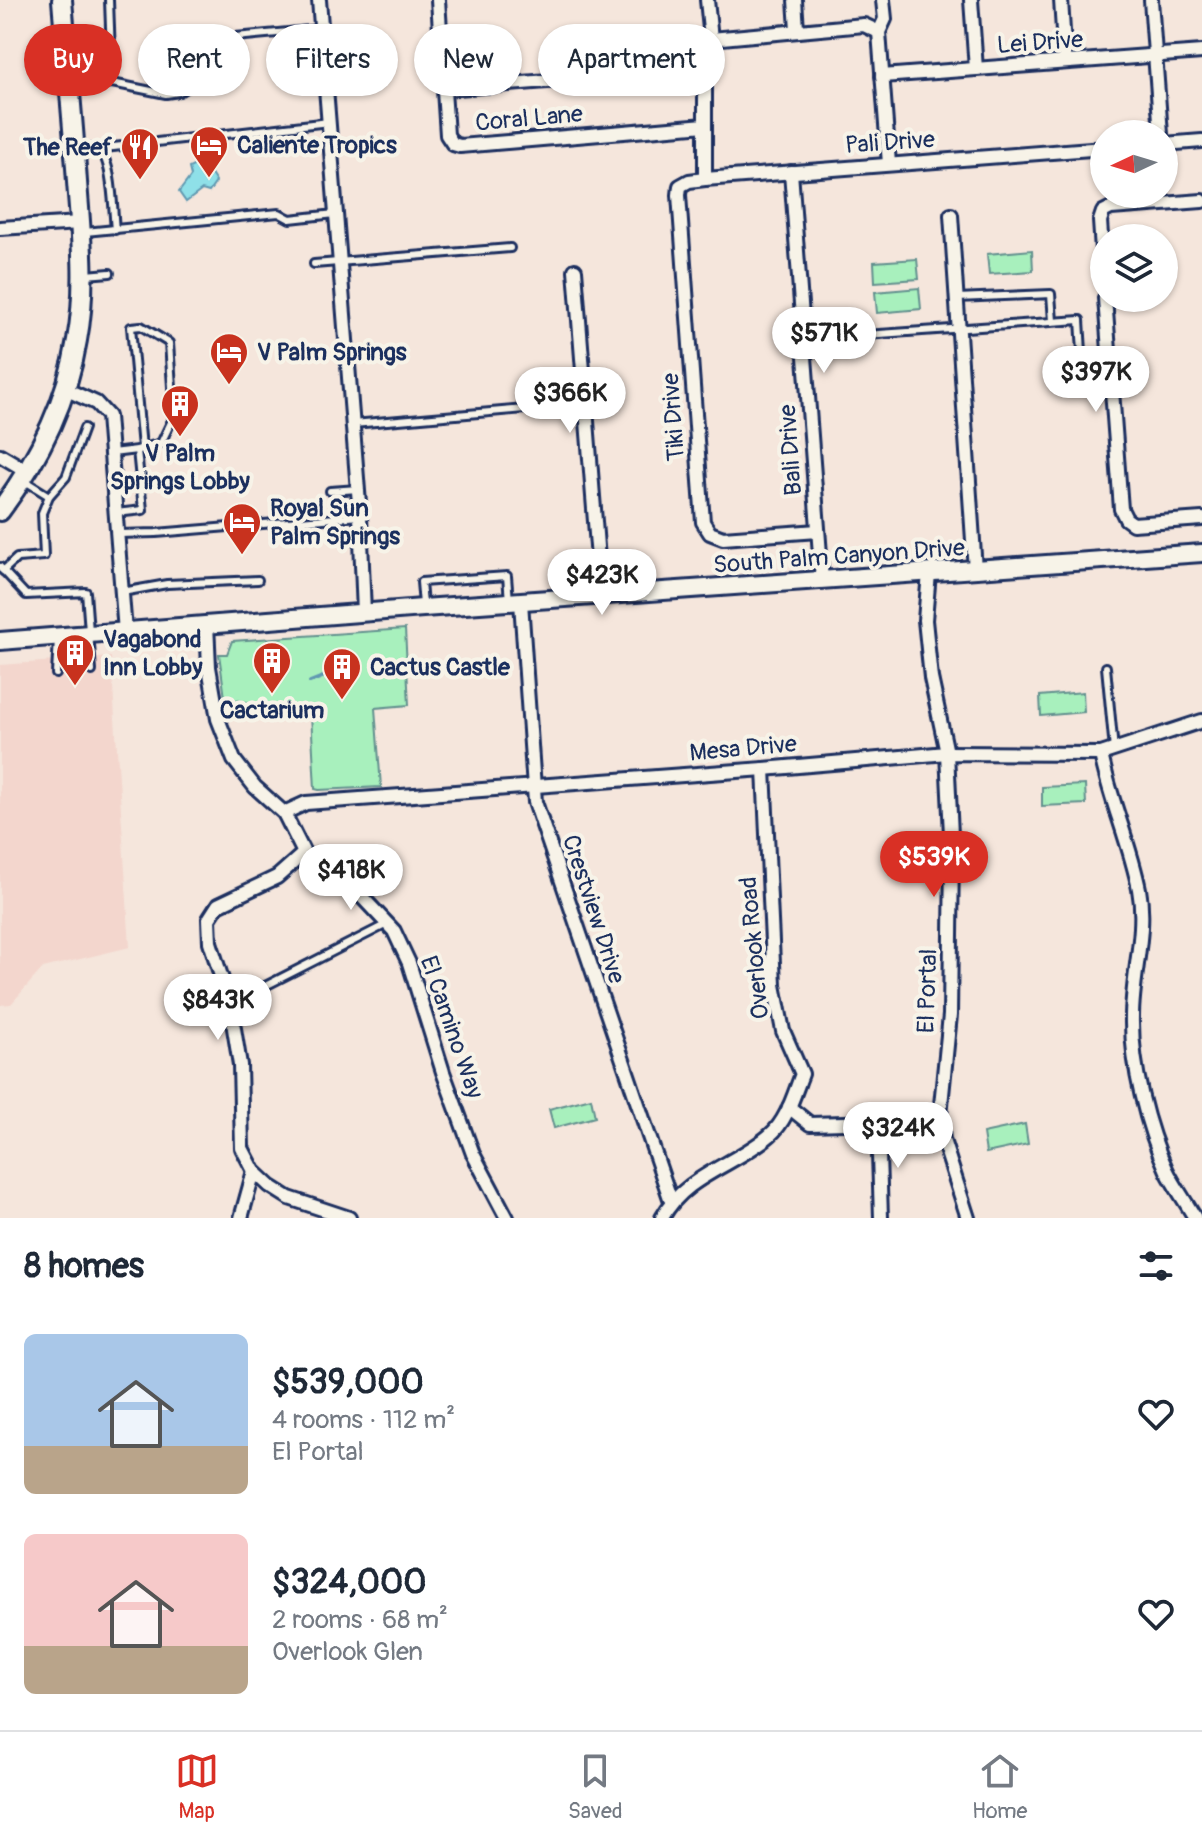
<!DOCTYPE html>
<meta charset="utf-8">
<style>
body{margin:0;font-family:Pangolin,sans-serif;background:#f2f2f3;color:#1f2937;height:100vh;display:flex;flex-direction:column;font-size:30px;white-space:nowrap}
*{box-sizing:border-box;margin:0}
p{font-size:26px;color:#747a83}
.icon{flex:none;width:44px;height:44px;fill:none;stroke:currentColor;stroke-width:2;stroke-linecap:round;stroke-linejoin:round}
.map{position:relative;height:1218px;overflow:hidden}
.side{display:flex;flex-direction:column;background:#fff;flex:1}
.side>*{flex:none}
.top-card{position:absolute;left:24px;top:24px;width:800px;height:72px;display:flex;gap:16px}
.needle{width:52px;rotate:266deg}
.buttons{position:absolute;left:1090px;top:120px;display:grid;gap:16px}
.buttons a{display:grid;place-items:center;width:88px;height:88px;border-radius:50%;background:#fff;box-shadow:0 2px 6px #0004;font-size:40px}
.price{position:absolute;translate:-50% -68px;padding:0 18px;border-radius:28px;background:#fff;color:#222;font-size:26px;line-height:52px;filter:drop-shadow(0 2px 4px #0008)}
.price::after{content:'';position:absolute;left:50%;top:48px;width:24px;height:18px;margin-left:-12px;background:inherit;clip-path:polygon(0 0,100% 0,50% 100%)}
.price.on{background:#d93025;color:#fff}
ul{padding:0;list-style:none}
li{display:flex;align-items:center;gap:24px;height:200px;padding:0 24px}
li span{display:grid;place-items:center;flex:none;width:224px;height:160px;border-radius:12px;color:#555}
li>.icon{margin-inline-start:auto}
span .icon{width:96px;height:96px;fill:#fffc;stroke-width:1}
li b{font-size:34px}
h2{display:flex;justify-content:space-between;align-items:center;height:96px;padding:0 24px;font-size:34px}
.pill{padding:0 28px;border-radius:36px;background:#fff;box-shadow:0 2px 6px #0004;font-size:28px;line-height:72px}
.pill.on{background:#d93025;color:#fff}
.dock{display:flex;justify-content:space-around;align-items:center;height:112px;border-top:2px solid #e0e1e3;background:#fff;font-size:22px;color:#747a83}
.dock a{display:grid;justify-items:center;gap:4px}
.dock .on{color:#d93025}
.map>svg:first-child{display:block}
.built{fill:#f3d6cd}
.green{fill:#a8f0bd;stroke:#62908e;stroke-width:2}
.water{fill:#8fe0e8;stroke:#6199b1;stroke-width:2}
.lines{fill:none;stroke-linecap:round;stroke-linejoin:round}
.stream{stroke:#6199b1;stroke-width:4}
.lane-casing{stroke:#1b2f5e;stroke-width:12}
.street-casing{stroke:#1b2f5e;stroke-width:18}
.secondary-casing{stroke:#1b2f5e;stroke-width:22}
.primary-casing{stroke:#1b2f5e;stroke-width:24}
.lane{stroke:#f7f3e8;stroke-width:6}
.street{stroke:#f7f3e8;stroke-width:12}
.secondary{stroke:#f7f3e8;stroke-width:16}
.primary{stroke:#f7f3e8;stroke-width:18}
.labels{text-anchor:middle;stroke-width:8;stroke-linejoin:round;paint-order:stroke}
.street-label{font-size:24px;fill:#1b2f5e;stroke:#f7f3e8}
.poi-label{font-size:24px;font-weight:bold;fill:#1b2f5e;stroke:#f7f3e8;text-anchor:start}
</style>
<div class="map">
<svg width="1202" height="1218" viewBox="0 0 1202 1218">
<rect width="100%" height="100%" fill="#f5e6dc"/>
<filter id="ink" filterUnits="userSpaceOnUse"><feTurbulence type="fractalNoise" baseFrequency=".0125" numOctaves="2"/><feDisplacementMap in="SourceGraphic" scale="16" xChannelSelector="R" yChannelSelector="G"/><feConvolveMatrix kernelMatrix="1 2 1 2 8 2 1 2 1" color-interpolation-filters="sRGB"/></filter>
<g filter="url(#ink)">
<path class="built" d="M111 657 130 947 43 968 11 1004 0 1005V665Z"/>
<g class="green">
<path d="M1032 250 1033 271 989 274 987 254Z"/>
<path d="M917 259 919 279 875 282 874 262Z"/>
<path d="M919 288 921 309 877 313 875 292Z"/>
<path d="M405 629 409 705 375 708 381 787 319 790 315 789 311 714 225 698 219 654H227L232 641Z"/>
<path d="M1083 692 1084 712 1041 716 1040 696Z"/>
<path d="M1085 785 1086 804 1042 806V787Z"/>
<path d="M591 1098 595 1117 554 1128 549 1109Z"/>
<path d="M1025 1124 1028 1144 986 1153 983 1133Z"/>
</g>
<path class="water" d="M199 163 205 165 216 182 209 192 202 190 186 202 179 192 191 176 189 168Z"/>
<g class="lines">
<path class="stream" d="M310 682 325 676"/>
<defs>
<g id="lane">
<path d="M109 0 112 83"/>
<path d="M70 85 112 83 166 94 179 92 189 86 235 37 321 29"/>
<path d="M96 149 329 122"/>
<path d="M78 150C83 149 92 148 97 149 113 155 113 214 115 230"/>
<path d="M85 232 279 213 290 219 335 214"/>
<path d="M314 264 510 248"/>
<path d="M86 275 110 273"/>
<path d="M957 298 1051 294 1053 321"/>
<path d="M836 337 1080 320 1083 368"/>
<path d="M353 424 525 409"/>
<path d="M112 453 137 450 161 443 174 416 169 343 141 326 131 327 142 448"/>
<path d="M25 481 49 496"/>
<path d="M330 491 358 489"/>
<path d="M116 513 143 510 137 450"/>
<path d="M118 534 156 533 360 516"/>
<path d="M0 567 26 595 86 592 92 671"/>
<path d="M3 571 17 558 44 556 42 513 49 496 66 477 84 428"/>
<path d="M122 592 167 584 258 580"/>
<path d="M423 605 421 582 507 576 509 601"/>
<path d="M1106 667 1114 750"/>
<path d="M56 674 58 638"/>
<path d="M230 1004 387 924"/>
</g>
<g id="street">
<path d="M319 0 360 516 364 613"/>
<path d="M438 0 447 135 453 144 460 146 705 125"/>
<path d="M795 0 797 29"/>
<path d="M883 0 885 19 879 32 889 164"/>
<path d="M971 0 976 69"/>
<path d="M1061 0 1065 62"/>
<path d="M1151 0 1161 134"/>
<path d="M711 39 864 25 879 32"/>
<path d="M882 76 1202 52"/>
<path d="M444 89 705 69"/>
<path d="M1164 144 1202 141"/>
<path d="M791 172 822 581"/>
<path d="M705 179V69L711 39 707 0"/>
<path d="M951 215 975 570"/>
<path d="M0 228 80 223"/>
<path d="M575 270 601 597"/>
<path d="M1104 280 1100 221 1103 212 1111 208 1202 201"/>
<path d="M1105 298 1121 509 1126 519 1133 524 1202 519"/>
<path d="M65 389 96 403 108 416 125 632"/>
<path d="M0 455 27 471"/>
<path d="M818 531 723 538 710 533 703 522 679 195 680 186 689 181 705 179 1104 148"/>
<path d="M929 573 925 620 931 678 947 753 952 855 950 1015 940 1115 943 1140 968 1218"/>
<path d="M521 602 535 802 671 1201"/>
<path d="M207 624 209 667 218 719 234 760 255 787 284 813 304 853 362 897 394 931 409 963 443 1072 473 1154 507 1218"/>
<path d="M1101 754C1110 800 1130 843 1139 889 1147 931 1132 975 1132 1017 1131 1064 1147 1128 1167 1171 1175 1187 1186 1202 1195 1218"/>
<path d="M284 813 306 803 764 769 947 753 1101 754 1202 721"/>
<path d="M304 853 277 877 218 905 209 919 210 942 230 1004 240 1065 242 1148 254 1171 270 1186 289 1198 349 1218"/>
<path d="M789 1107 810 1124 878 1122 940 1115"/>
<path d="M878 1122 881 1218"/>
<path d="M241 1218 254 1171"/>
<path d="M662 1218C685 1175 736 1165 770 1135 787 1121 794 1094 802 1074L783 1031 774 985 764 769"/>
</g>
<path id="secondary" d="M0 641 423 608 1202 553"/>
<path id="primary" d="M0 511C37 461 67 402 77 340 87 287 81 235 77 182 73 122 67 61 62 0"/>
</defs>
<use href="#lane" class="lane-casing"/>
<use href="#street" class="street-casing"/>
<use href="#secondary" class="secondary-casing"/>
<use href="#primary" class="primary-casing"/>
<use href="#lane" class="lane"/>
<use href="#street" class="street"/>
<use href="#secondary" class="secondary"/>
<use href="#primary" class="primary"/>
</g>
</g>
<defs>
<symbol id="hotel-pin" viewBox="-11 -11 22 30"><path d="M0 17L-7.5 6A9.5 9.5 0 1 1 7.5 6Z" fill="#c8321e" stroke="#f7f3e8"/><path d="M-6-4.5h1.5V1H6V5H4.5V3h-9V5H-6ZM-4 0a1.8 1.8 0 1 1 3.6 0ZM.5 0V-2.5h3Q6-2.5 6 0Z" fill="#fff"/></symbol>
<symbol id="restaurant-pin" viewBox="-11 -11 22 30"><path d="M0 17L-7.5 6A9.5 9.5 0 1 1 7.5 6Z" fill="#c8321e" stroke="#f7f3e8"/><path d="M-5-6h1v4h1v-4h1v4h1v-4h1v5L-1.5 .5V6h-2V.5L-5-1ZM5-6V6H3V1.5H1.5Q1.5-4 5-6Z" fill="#fff"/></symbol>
<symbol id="building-pin" viewBox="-11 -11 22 30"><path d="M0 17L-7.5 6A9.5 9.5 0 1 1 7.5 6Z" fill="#c8321e" stroke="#f7f3e8"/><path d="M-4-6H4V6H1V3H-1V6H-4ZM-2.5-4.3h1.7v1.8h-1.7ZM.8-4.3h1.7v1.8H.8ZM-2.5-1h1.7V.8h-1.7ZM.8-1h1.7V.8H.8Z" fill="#fff"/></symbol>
</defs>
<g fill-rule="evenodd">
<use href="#hotel-pin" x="187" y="123" width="44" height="60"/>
<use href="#restaurant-pin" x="118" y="125" width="44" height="60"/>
<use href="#hotel-pin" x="207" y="330" width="44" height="60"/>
<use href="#building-pin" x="158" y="382" width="44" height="60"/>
<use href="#hotel-pin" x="220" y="500" width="44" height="60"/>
<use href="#building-pin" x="53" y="631" width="44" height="60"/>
<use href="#building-pin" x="250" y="639" width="44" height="60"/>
<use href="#building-pin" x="320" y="645" width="44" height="60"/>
</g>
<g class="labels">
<g class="street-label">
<text transform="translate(1040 42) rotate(-4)" y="8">Lei Drive</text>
<text transform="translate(529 118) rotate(-5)" y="8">Coral Lane</text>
<text transform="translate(890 142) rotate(-4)" y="8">Pali Drive</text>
<text transform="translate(673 417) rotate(-94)" y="8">Tiki Drive</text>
<text transform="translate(790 450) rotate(-94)" y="8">Bali Drive</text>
<text transform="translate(839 556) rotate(-4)" y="8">South Palm Canyon Drive</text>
<text transform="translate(743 748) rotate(-5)" y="8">Mesa Drive</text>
<text transform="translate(594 909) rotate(72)" y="8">Crestview Drive</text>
<text transform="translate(754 948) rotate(-95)" y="8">Overlook Road</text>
<text transform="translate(927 991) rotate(-88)" y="8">El Portal</text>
<text transform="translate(452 1027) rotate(71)" y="8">El Camino Way</text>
</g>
<g class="poi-label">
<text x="237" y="153">Caliente Tropics</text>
<text x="112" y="155" text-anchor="end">The Reef</text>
<text x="257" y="360">V Palm Springs</text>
<text x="180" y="461" text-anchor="middle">V Palm<tspan x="180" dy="28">Springs Lobby</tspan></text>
<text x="270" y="516">Royal Sun<tspan x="270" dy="28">Palm Springs</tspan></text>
<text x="103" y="647">Vagabond<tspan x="103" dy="28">Inn Lobby</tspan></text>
<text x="370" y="675">Cactus Castle</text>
<text x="272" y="718" text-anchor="middle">Cactarium</text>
</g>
</g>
</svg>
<div class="buttons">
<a><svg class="needle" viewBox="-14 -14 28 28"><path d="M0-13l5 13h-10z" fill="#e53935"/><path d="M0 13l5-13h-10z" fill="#747a83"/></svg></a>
<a><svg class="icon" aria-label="layers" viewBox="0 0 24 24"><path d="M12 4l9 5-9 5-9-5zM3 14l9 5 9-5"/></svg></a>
</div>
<b class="price" style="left:824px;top:375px">$571K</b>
<b class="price" style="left:1096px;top:414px">$397K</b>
<b class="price" style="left:570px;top:435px">$366K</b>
<b class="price" style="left:602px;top:617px">$423K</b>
<b class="price on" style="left:934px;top:899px">$539K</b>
<b class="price" style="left:351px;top:912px">$418K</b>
<b class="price" style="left:218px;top:1042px">$843K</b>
<b class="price" style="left:898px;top:1170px">$324K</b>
<div class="top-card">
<a class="pill on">Buy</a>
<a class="pill">Rent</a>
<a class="pill">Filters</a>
<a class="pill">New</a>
<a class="pill">Apartment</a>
</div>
</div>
<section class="side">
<h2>8 homes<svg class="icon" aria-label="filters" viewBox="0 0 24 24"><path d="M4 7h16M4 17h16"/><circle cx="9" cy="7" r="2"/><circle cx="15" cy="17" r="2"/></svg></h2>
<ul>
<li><span style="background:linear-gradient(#a9c7e8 70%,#b9a48a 0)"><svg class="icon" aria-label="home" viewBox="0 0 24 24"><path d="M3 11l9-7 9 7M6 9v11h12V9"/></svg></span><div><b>$539,000</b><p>4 rooms · 112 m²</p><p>El Portal</p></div><svg class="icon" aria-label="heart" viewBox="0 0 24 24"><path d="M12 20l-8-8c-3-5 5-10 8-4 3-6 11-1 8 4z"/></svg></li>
<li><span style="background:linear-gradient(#f6c9c9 70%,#b9a48a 0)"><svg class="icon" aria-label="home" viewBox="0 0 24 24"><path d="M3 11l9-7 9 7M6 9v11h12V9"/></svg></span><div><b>$324,000</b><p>2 rooms · 68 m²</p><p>Overlook Glen</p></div><svg class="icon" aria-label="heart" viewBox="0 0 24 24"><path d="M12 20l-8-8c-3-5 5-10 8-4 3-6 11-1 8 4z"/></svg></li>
</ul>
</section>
<nav class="dock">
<a class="on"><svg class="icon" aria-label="map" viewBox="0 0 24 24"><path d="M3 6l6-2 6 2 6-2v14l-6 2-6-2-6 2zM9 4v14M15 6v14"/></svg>Map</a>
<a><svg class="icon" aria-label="saved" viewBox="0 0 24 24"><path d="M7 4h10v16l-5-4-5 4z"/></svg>Saved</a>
<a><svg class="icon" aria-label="home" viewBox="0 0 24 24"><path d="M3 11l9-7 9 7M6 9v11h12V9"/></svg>Home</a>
</nav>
